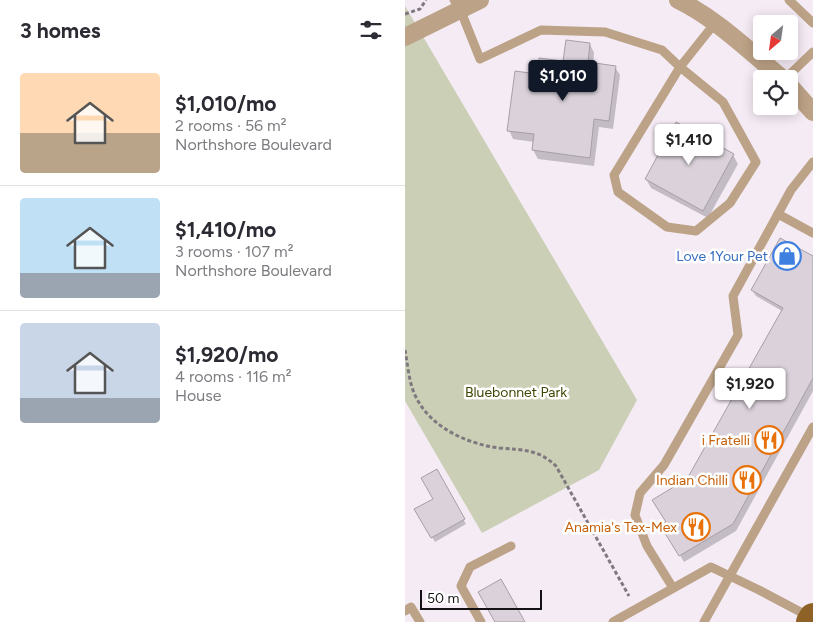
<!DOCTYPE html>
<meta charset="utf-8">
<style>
body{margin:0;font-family:Figtree,sans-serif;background:#f2f2f3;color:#2b2b33;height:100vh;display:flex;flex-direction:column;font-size:19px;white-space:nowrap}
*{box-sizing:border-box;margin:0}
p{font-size:16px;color:#7c7c81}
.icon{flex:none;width:28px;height:28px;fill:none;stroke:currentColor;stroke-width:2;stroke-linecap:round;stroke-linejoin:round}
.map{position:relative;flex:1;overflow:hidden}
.details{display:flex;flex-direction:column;background:#fff;width:405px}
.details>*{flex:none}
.needle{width:32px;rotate:209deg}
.buttons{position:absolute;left:348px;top:15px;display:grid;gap:10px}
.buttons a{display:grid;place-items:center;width:45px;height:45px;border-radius:5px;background:#fff;box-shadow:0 2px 12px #0003;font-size:25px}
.scale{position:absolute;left:15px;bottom:12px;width:122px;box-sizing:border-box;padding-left:5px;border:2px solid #151215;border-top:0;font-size:14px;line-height:18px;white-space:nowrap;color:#151215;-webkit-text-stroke:4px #fff;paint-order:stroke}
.price{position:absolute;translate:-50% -42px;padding:0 11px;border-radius:5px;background:#fff;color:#222;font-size:16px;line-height:32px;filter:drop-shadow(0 1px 2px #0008)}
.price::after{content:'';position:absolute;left:50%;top:30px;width:15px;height:11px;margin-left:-8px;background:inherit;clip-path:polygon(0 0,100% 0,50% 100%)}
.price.current{background:#111827;color:#fff}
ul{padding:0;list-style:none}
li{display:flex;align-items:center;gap:15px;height:125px;padding:0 20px}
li+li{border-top:1px solid #e1e1e2}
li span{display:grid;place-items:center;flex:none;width:140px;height:100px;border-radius:5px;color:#555}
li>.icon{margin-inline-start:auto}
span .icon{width:60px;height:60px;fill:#fffc;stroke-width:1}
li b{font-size:21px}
h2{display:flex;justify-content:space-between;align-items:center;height:60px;padding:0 20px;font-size:21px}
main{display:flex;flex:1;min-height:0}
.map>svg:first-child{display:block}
.green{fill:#cbcfb5}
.shadow{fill:#0003}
.building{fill:#dad1da;stroke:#a79ea7}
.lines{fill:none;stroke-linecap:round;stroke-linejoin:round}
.path{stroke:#7f797f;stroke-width:3;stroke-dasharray:4 2.5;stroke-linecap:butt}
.service{stroke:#bca286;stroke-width:9}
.minor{stroke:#bca286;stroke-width:18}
.primary{stroke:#8e6227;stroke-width:28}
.labels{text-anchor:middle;stroke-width:5;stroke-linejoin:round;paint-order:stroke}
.shop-label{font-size:14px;fill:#366cbe;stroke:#fff;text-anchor:end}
.park-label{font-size:14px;fill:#414504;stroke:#fff}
.food-label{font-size:14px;fill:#c56008;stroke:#fff;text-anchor:end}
</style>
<main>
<section class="details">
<h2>3 homes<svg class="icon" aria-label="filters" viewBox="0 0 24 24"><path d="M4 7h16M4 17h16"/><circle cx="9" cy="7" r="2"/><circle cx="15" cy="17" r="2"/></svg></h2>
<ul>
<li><span style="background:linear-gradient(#ffd9b3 60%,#b9a48a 0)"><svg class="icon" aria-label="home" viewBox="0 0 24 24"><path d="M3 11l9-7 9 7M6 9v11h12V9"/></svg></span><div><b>$1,010/mo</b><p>2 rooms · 56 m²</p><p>Northshore Boulevard</p></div></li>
<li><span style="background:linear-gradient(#bfe0f5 75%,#9aa5b1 0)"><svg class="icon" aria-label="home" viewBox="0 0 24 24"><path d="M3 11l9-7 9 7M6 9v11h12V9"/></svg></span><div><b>$1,410/mo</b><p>3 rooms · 107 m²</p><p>Northshore Boulevard</p></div></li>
<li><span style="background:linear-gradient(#c9d6e8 75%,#9aa5b1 0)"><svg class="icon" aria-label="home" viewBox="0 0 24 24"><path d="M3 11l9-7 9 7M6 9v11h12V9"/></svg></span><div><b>$1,920/mo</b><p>4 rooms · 116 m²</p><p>House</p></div></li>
</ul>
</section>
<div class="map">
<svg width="408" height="622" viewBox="0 0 408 622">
<rect width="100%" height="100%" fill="#f5ebf5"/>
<path class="green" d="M0 6 232 400 194 470 77 533 0 401Z"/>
<g class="shadow">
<path d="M185 44 189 53 188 64 210 67 215 75 208 129 194 127 189 166 133 159 128 150 129 142 108 139 104 130 133 75 159 63Z"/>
<path d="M328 155 333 164 303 218 246 188 241 179Z"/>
<path d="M408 258V391L331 531 279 562 257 525 262 522 283 480 377 311 351 296 347 290Z"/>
<path d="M31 471 61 524 30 542 11 510 29 499Z"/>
</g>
<g class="building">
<path d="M161 40 185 43 183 62 211 66 204 121 189 119 185 158 127 150 129 134 102 131 110 71 132 74 134 58 158 61Z"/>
<path d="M271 122 329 154 298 211 240 179Z"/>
<path d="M375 238 408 256V378L328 524 274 556 255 525 261 522 247 500 282 479 378 308 346 290Z"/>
<path d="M32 469 60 519 26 538 9 509 28 499 16 478Z"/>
<path d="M96 579 120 622H90L73 592Z"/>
</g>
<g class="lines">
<g class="path">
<path d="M0 14 15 9 21 0"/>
<path d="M0 350C3 366 4 385 12 399 27 428 63 444 94 448 118 450 133 449 151 466L224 596"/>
</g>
<g class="service">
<path d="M49 0 55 9 75 59 136 30 200 32 257 50 275 67 209 175 213 192 262 227 291 231 325 203 351 162 318 102 275 67 310 23"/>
<path d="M384 0 408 23"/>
<path d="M380 79 408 52"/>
<path d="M373 214 408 233"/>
<path d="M268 588 242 546 230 515 235 493 259 465 333 335 328 296 386 190 408 162"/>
<path d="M0 611 6 607 15 622"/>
<path d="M76 622 56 586 65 567 106 546"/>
<path d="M208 622 306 567 354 590 405 617"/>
<path d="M299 622 408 427"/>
</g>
<g class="minor">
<path d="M273 0C312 19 344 51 378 79"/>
<path d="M0 37 75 0"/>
<path d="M384 85 408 112"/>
</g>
<path class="primary" d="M405 622 408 617"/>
</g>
<defs>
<symbol id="shop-ring" viewBox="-11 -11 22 22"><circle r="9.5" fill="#fff" stroke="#3f7fe0" stroke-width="1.5"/><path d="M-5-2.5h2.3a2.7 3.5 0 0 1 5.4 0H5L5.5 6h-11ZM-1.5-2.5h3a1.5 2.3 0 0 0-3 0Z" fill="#3f7fe0"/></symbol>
<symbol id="restaurant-ring" viewBox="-11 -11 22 22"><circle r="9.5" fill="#fff" stroke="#e8710a" stroke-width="1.5"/><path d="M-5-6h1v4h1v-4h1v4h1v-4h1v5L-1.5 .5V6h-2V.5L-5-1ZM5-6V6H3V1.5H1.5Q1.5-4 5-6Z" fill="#e8710a"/></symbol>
</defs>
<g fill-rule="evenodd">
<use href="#shop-ring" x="366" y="240" width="32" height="32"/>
<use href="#restaurant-ring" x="348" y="424" width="32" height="32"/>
<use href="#restaurant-ring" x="326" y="464" width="32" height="32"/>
<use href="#restaurant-ring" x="275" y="511" width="32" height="32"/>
</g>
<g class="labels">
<g class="shop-label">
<text x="363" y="261">Love 1Your Pet</text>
</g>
<g class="park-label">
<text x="111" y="397">Bluebonnet Park</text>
</g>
<g class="food-label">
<text x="345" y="445">i Fratelli</text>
<text x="323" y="485">Indian Chilli</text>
<text x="272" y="532">Anamia's Tex-Mex</text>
</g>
</g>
</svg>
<div class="buttons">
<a><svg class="needle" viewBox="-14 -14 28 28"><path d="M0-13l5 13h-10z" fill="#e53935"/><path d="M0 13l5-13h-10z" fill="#7c7c81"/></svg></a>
<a><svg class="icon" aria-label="locate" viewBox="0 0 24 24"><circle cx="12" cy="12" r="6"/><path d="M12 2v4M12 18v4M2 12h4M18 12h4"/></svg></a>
</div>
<div class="scale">50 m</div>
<b class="price current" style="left:158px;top:102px">$1,010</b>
<b class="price" style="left:284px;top:166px">$1,410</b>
<b class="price" style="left:345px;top:410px">$1,920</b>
</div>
</main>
